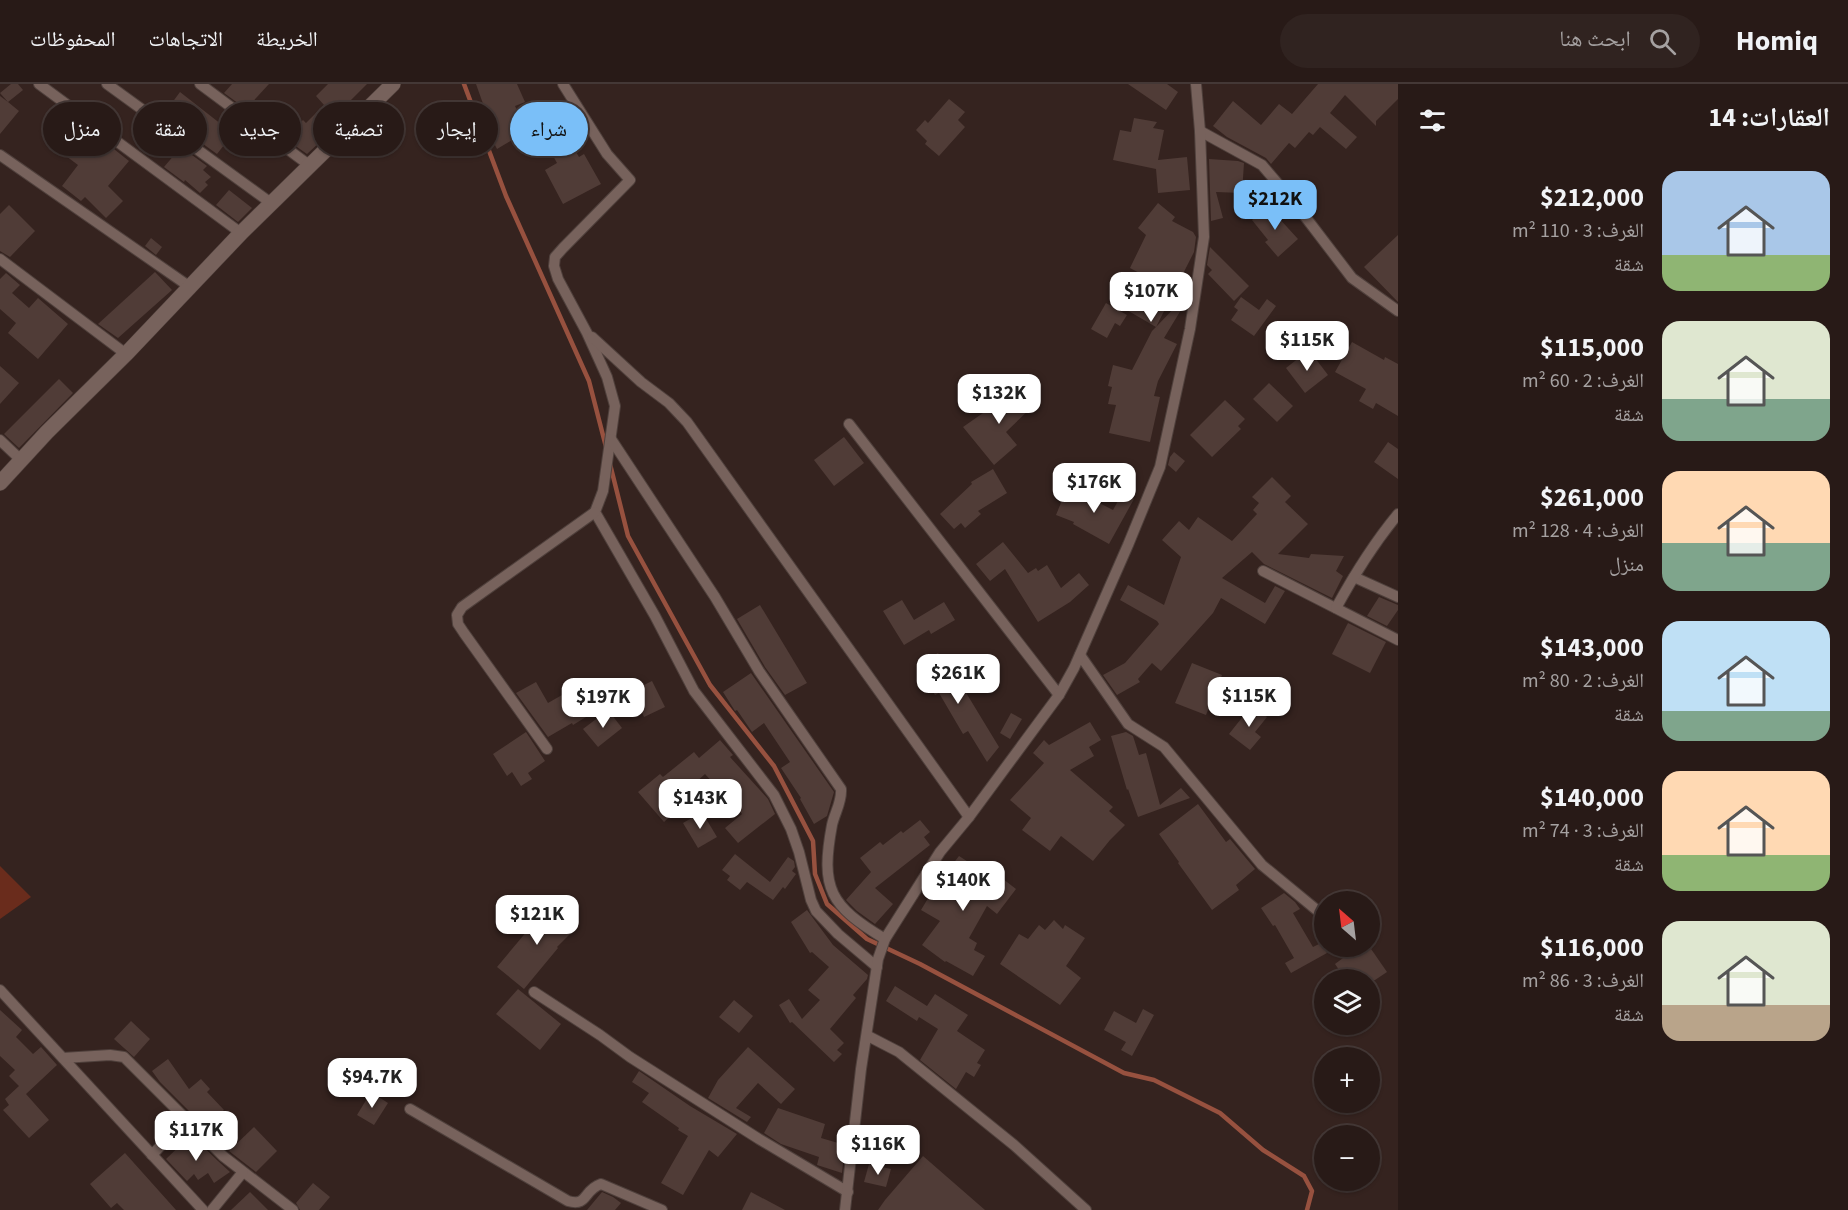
<!DOCTYPE html>
<html lang="ar">
<meta charset="utf-8">
<style>
body{margin:0;font-family:"Source Sans 3","Noto Naskh Arabic",sans-serif;background:#302320;color:#f1f3f6;direction:rtl;height:100vh;display:flex;flex-direction:column;font-size:22px;white-space:nowrap}
*{box-sizing:border-box;margin:0}
p{font-size:20px;color:#a5a1a1}
.icon{flex:none;width:33px;height:33px;fill:none;stroke:currentColor;stroke-width:2;stroke-linecap:round;stroke-linejoin:round}
.map{position:relative;flex:1;overflow:hidden;direction:ltr}
.details{display:flex;flex-direction:column;background:#281a17;width:450px}
.details>*{flex:none}
.hud{position:absolute;left:18px;top:18px;width:570px;height:54px;direction:rtl;display:flex;gap:12px}
.needle{width:39px;rotate:332deg}
.fabs{position:absolute;left:1314px;top:807px;display:grid;gap:12px}
.fabs a{display:grid;place-items:center;width:66px;height:66px;border-radius:50%;background:#281a17;box-shadow:0 2px 4px #0004,0 0 0 2px #443836;font-size:30px}
.price{position:absolute;translate:-50% -51px;padding:0 14px;border-radius:12px;background:#fff;color:#222;font-size:20px;line-height:39px;filter:drop-shadow(0 2px 3px #0008)}
.price::after{content:'';position:absolute;left:50%;top:36px;width:18px;height:14px;margin-left:-9px;background:inherit;clip-path:polygon(0 0,100% 0,50% 100%)}
.price.current{background:#7abff8;color:#111}
ul{padding:0;list-style:none}
li{display:flex;align-items:center;gap:18px;height:150px;padding:0 18px}
li span{display:grid;place-items:center;flex:none;width:168px;height:120px;border-radius:18px;color:#555}
li>.icon{margin-inline-start:auto}
span .icon{width:72px;height:72px;fill:#fffc;stroke-width:1}
li b{font-size:26px}
h2{display:flex;justify-content:space-between;align-items:center;height:72px;padding:0 18px;font-size:26px}
.tag{padding:0 21px;border-radius:27px;background:#281a17;box-shadow:0 2px 4px #0004,0 0 0 2px #443836;font-size:21px;line-height:54px}
.tag.current{background:#7abff8;color:#111}
header{display:flex;align-items:center;gap:36px;box-sizing:border-box;height:84px;padding:0 30px;background:#281a17;border-bottom:2px solid #443836}
header strong{font-size:28px}
nav{display:flex;gap:33px;margin-inline-start:auto;font-size:21px}
.search{width:420px;height:54px;background:#302320;display:flex;align-items:center;gap:15px;box-sizing:border-box;padding:0 21px;border-radius:33px;color:#a5a1a1;font-size:22px}
main{display:flex;flex:1;min-height:0}
.map>svg:first-child{display:block}
.green{fill:#6a2c1c}
.lines{fill:none;stroke-linecap:round;stroke-linejoin:round}
.stream{stroke:#97513f;stroke-width:4.5}
.building{fill:#503c37}
.street-casing{stroke:#4f403c;stroke-width:12}
.secondary-casing{stroke:#4f403c;stroke-width:16}
.street{stroke:#77625c;stroke-width:10}
.secondary{stroke:#77625c;stroke-width:15}
</style>
<header>
<strong>Homiq</strong>
<div class="search"><svg class="icon" aria-label="search" viewBox="0 0 24 24"><circle cx="10" cy="10" r="6"/><path d="M15 15l6 6"/></svg>ابحث هنا</div>
<nav><a>الخريطة</a><a>الاتجاهات</a><a>المحفوظات</a></nav>
</header>
<main>
<section class="details">
<h2>العقارات: 14<svg class="icon" aria-label="filters" viewBox="0 0 24 24"><path d="M4 7h16M4 17h16"/><circle cx="9" cy="7" r="2"/><circle cx="15" cy="17" r="2"/></svg></h2>
<ul>
<li><span style="background:linear-gradient(#a9c7e8 70%,#8fb573 0)"><svg class="icon" aria-label="home" viewBox="0 0 24 24"><path d="M3 11l9-7 9 7M6 9v11h12V9"/></svg></span><div><b>$212,000</b><p>الغرف: 3 · 110 m²</p><p>شقة</p></div></li>
<li><span style="background:linear-gradient(#dfe7d0 65%,#7fa58c 0)"><svg class="icon" aria-label="home" viewBox="0 0 24 24"><path d="M3 11l9-7 9 7M6 9v11h12V9"/></svg></span><div><b>$115,000</b><p>الغرف: 2 · 60 m²</p><p>شقة</p></div></li>
<li><span style="background:linear-gradient(#ffd9b3 60%,#7fa58c 0)"><svg class="icon" aria-label="home" viewBox="0 0 24 24"><path d="M3 11l9-7 9 7M6 9v11h12V9"/></svg></span><div><b>$261,000</b><p>الغرف: 4 · 128 m²</p><p>منزل</p></div></li>
<li><span style="background:linear-gradient(#bfe0f5 75%,#7fa58c 0)"><svg class="icon" aria-label="home" viewBox="0 0 24 24"><path d="M3 11l9-7 9 7M6 9v11h12V9"/></svg></span><div><b>$143,000</b><p>الغرف: 2 · 80 m²</p><p>شقة</p></div></li>
<li><span style="background:linear-gradient(#ffd9b3 70%,#8fb573 0)"><svg class="icon" aria-label="home" viewBox="0 0 24 24"><path d="M3 11l9-7 9 7M6 9v11h12V9"/></svg></span><div><b>$140,000</b><p>الغرف: 3 · 74 m²</p><p>شقة</p></div></li>
<li><span style="background:linear-gradient(#dfe7d0 70%,#b9a48a 0)"><svg class="icon" aria-label="home" viewBox="0 0 24 24"><path d="M3 11l9-7 9 7M6 9v11h12V9"/></svg></span><div><b>$116,000</b><p>الغرف: 3 · 86 m²</p><p>شقة</p></div></li>
</ul>
</section>
<div class="map">
<svg width="1398" height="1126" viewBox="0 0 1398 1126">
<rect width="100%" height="100%" fill="#35231f"/>
<path class="green" d="M0 782 31 813 0 835Z"/>
<g class="lines">
<g class="stream">
<path d="M464 0 506 112 589 297 606 363"/>
<path d="M610 380 628 452 710 601 774 682 813 757 815 790 827 820 867 855 920 880 1124 989 1154 996 1220 1029 1263 1066 1304 1092 1312 1107 1307 1126"/>
</g>
</g>
<g class="building">
<path d="M11 0H18L23 6 8 18 19 27 0 50V12L8 18 0 9Z"/>
<path d="M232 0H269L246 25 224 9Z"/>
<path d="M328 0H367L330 37 336 43 307 70 290 58 298 50 294 45 303 36 306 39 324 21 316 12Z"/>
<path d="M476 0H517L525 18 515 22 527 47 497 65 488 48 492 45Z"/>
<path d="M1128 0H1167L1178 8 1166 26Z"/>
<path d="M1318 0H1398V15L1376 37V42L1345 11 1330 29 1357 53 1346 65 1320 43 1313 51 1309 48 1295 64 1289 59 1271 80 1266 74 1227 53 1213 42 1233 17 1261 41 1279 20 1292 30Z"/>
<path d="M180 8 226 44 221 50 228 56 217 70 163 31Z"/>
<path d="M949 15 965 28 958 36 965 43 939 72 925 60 927 57 916 46 925 36 928 39Z"/>
<path d="M1134 34 1157 38 1153 44 1164 46 1158 76 1187 73 1190 106 1158 109 1156 85 1113 76 1120 46 1131 48Z"/>
<path d="M68 38 96 59 100 54 129 77 108 102 123 117 106 134 85 113 81 117 62 102 78 81 50 60Z"/>
<path d="M560 41 579 73 584 70 601 100 563 120 545 86 557 79 542 52Z"/>
<path d="M181 63 207 82 203 86 211 93 205 98 208 101 200 109 185 96 184 98 164 83Z"/>
<path d="M1209 75 1238 77 1244 79 1242 109 1216 108 1223 134 1211 137Z"/>
<path d="M229 106 252 124 238 138 216 121Z"/>
<path d="M1158 119 1175 133 1172 137 1193 148 1196 153 1194 168 1156 243 1180 218 1184 221 1164 254 1177 260 1158 297 1154 312 1160 313 1150 358 1109 349 1116 321 1108 320 1112 303 1108 302 1113 281 1132 286 1152 247 1156 243 1125 225 1145 192 1130 184 1146 151 1138 144Z"/>
<path d="M1271 120 1279 130 1277 132 1298 155 1278 173 1265 158 1268 156 1252 136Z"/>
<path d="M9 121 35 147 10 173 0 167V130Z"/>
<path d="M1398 151V218L1364 183Z"/>
<path d="M151 154 162 163 156 171 145 162Z"/>
<path d="M1210 163 1249 202 1234 217 1208 190 1212 186 1207 181Z"/>
<path d="M155 188 172 206 118 254 98 240Z"/>
<path d="M6 189 20 201 12 209 29 224 38 214 68 240 38 275 8 249 16 239 0 225V195Z"/>
<path d="M1241 213 1259 226 1267 215 1276 222 1254 252 1231 236 1238 226 1234 223Z"/>
<path d="M1106 219 1127 231 1120 242 1115 239 1107 254 1091 245Z"/>
<path d="M1352 258 1384 276 1385 273 1398 280V332L1376 319 1373 325 1359 317 1366 305 1335 288Z"/>
<path d="M1309 266 1328 291 1305 309 1286 284Z"/>
<path d="M0 282 19 299 0 320Z"/>
<path d="M59 295 73 309 19 364 4 350Z"/>
<path d="M1269 299 1293 322 1277 338 1253 315Z"/>
<path d="M1016 301 1035 320 1006 348 1017 361 994 381 963 343 993 322Z"/>
<path d="M1225 316 1245 335 1238 342 1241 345 1212 373 1190 351Z"/>
<path d="M844 353 864 379 834 402 814 376Z"/>
<path d="M1388 358 1398 365V395L1374 378Z"/>
<path d="M1174 368 1185 377 1176 388 1168 381 1170 373Z"/>
<path d="M993 385 1007 409 978 427 981 430 965 444 961 439 954 445 940 430 972 400 971 398Z"/>
<path d="M1272 393 1291 412 1285 418 1308 440 1278 470 1309 474 1311 470 1344 472 1336 487 1343 492 1332 514 1264 480 1252 468 1222 494 1265 519 1275 502 1285 507 1265 540 1221 514 1213 529 1161 587 1152 579 1138 595 1140 598 1117 611 1103 591 1125 579 1159 540 1157 537 1120 516 1128 501 1164 521 1181 473 1162 456 1179 437 1189 446 1198 433 1232 457 1257 430 1253 426 1259 419 1252 413Z"/>
<path d="M1067 404 1082 410 1113 426 1123 408 1134 415 1109 460 1073 440 1074 438 1056 431Z"/>
<path d="M1003 458 1028 489 1036 484 1038 487 1047 481 1061 504 1079 489 1089 501 1070 518 1038 538 1005 485 990 497 976 480Z"/>
<path d="M1379 513 1398 521V526L1387 542 1367 532Z"/>
<path d="M902 516 914 536 944 518 955 536 931 550 929 546 904 561 883 527Z"/>
<path d="M760 521 807 599 785 611 765 583 737 535Z"/>
<path d="M1348 539 1386 558 1370 589 1332 570Z"/>
<path d="M938 569 961 609 965 607 999 663 987 678 968 647 963 650 939 609 935 611 917 581Z"/>
<path d="M1192 579 1222 591 1206 631 1175 619Z"/>
<path d="M751 589 834 708 827 732 814 740 800 715 801 714 781 684 790 678 764 639 752 648 737 626 735 627 723 608Z"/>
<path d="M652 597 665 623 644 633 632 607Z"/>
<path d="M536 598 548 619 562 611 565 617 574 611 586 633 573 641 572 639 548 653 516 609Z"/>
<path d="M1252 621 1267 633 1255 648 1261 653 1250 666 1229 650Z"/>
<path d="M608 626 622 644 598 663 583 645Z"/>
<path d="M1011 629 1022 635 1010 655 1000 649Z"/>
<path d="M1090 638 1101 656 1089 663 1094 672 1070 686 1113 723 1109 727 1125 741 1110 756 1093 777 1061 752 1050 767 1022 746 1031 734 1010 716 1044 679 1033 669 1044 656 1049 661Z"/>
<path d="M526 648 545 677 528 689 532 695 521 702 512 688 507 692 493 670Z"/>
<path d="M1126 648 1133 652 1139 671 1146 669 1160 721 1181 704 1190 714 1138 733 1128 705 1127 706 1111 652Z"/>
<path d="M720 656 733 671 730 673 768 715 775 730 738 759 725 744 742 730 705 690 673 719 678 725 664 738 638 708 660 690 663 693 694 668 699 674Z"/>
<path d="M1198 720 1226 758 1230 755 1255 785 1236 801 1239 806 1212 826 1178 779 1179 778 1159 750Z"/>
<path d="M702 728 717 753 698 764 683 739Z"/>
<path d="M920 736 930 748 924 753 930 761 875 804 893 820 875 840 857 827 846 816 871 788 860 774 880 758 883 761 901 747 903 749Z"/>
<path d="M735 770 770 798 788 773 794 777 795 783 792 787 796 790 785 805 783 803 773 816 747 798 740 806 727 796 730 792 722 786Z"/>
<path d="M959 772 990 792 994 788 1016 805 997 830 987 822 969 854 977 859 974 866 985 872 973 892 946 877 945 878 922 861 940 837 921 826 930 811 933 812 949 785Z"/>
<path d="M1284 809 1295 818 1300 825 1293 829 1313 863 1321 859 1327 869 1291 889 1285 879 1294 874 1275 841 1273 842 1261 824Z"/>
<path d="M550 818 576 844 557 863 558 864 524 905 497 883 533 840 530 837Z"/>
<path d="M807 826 833 861 868 891 867 895 853 911 856 914 830 945 844 959 837 966 842 970 834 978 792 938 790 939 779 921 789 915 802 935 820 916 808 906 829 883 812 868 810 869 791 838Z"/>
<path d="M1054 836 1063 845 1065 841 1085 854 1066 882 1081 894 1060 921 1000 880 1019 850 1028 855 1039 841 1045 846Z"/>
<path d="M1359 862H1369L1387 888 1375 896H1346L1335 880Z"/>
<path d="M895 902 927 922 935 910 968 931 957 947 985 966 977 979 981 981 974 993 966 988 956 1005 920 976 938 945 919 933 917 937 886 917Z"/>
<path d="M518 905 561 940 540 966 496 930Z"/>
<path d="M734 916 753 932 739 949 719 933Z"/>
<path d="M1143 925 1154 931 1132 972 1121 966 1126 958 1104 946 1114 927 1136 939Z"/>
<path d="M0 926 22 946 16 953 33 970 41 963 57 981 26 1010 49 1036 29 1054 3 1026 9 1021 5 1015 19 1002 9 992 15 986 0 972Z"/>
<path d="M131 937 150 955 134 973 114 955Z"/>
<path d="M748 963 795 1005 781 1020 758 999 736 1024 751 1033 747 1038 708 1014 718 996Z"/>
<path d="M168 975 189 1005 201 995 210 1005 207 1008 224 1026 211 1038 208 1034 202 1040 160 998 152 987Z"/>
<path d="M639 987 690 1022 737 1050 718 1073 709 1066 683 1111 661 1099 688 1052 678 1046 679 1044 642 1018 649 1009 632 998Z"/>
<path d="M371 1008 388 1019 374 1041 357 1031Z"/>
<path d="M778 1024 825 1040 821 1054 845 1061 842 1089 817 1081 819 1073 781 1060 764 1049Z"/>
<path d="M254 1043 277 1067 256 1088 229 1067Z"/>
<path d="M191 1051 218 1077 230 1088 214 1099 208 1089 198 1096 194 1090 187 1097 166 1075Z"/>
<path d="M125 1069 176 1126H124L117 1119 111 1124 90 1100Z"/>
<path d="M923 1072 985 1126H878L885 1116Z"/>
<path d="M869 1080 891 1085 886 1103 864 1098Z"/>
<path d="M313 1099 330 1113 319 1126H300L296 1119Z"/>
<path d="M250 1108 268 1126H231Z"/>
<path d="M602 1108 613 1113 621 1119 615 1126H587Z"/>
<path d="M751 1108 785 1126H742Z"/>
</g>
<g class="lines">
<defs>
<g id="street">
<path d="M39 0 241 149"/>
<path d="M107 0 271 119"/>
<path d="M200 0 309 81"/>
<path d="M563 0 607 70 630 96 563 164 555 173 554 182 558 195 587 249 607 293 615 322 603 407 595 428 655 532 694 607 774 711 791 745 799 768 811 816 816 827 838 850 877 883"/>
<path d="M1200 47 1262 81 1297 122 1352 194 1398 227"/>
<path d="M0 71 190 203"/>
<path d="M0 175 126 270"/>
<path d="M592 253 641 298 669 319 687 338 969 733"/>
<path d="M849 340 1059 611"/>
<path d="M611 355 715 513 759 587 841 705C842 718 835 728 832 741 820 805 830 822 885 855"/>
<path d="M0 356 21 376"/>
<path d="M1263 487 1398 556"/>
<path d="M1354 493 1398 513"/>
<path d="M1336 524C1354 491 1374 459 1398 430"/>
<path d="M1080 571 1128 640 1164 663 1262 781 1324 832"/>
<path d="M547 665 464 549 458 540 457 531 462 523 595 428"/>
<path d="M0 906 203 1126"/>
<path d="M534 908 600 951 630 973 759 1055 848 1108"/>
<path d="M868 952 899 968 1014 1061 1086 1126"/>
<path d="M63 974 110 971 124 973 223 1072 293 1126"/>
<path d="M410 1025 568 1117C588 1123 583 1106 601 1100L662 1126"/>
<path d="M152 1071 186 1035"/>
<path d="M212 1126 243 1088"/>
<path d="M845 1126 861 985 878 875 885 855 940 768 969 733 1059 611 1074 584 1128 461 1160 383 1190 245 1204 153 1200 47 1196 0"/>
</g>
<path id="secondary" d="M0 399 47 348 126 270 241 149 393 0"/>
</defs>
<use href="#street" class="street-casing"/>
<use href="#secondary" class="secondary-casing"/>
<use href="#street" class="street"/>
<use href="#secondary" class="secondary"/>
</g>
</svg>
<div class="fabs">
<a><svg class="needle" viewBox="-14 -14 28 28"><path d="M0-13l5 13h-10z" fill="#e53935"/><path d="M0 13l5-13h-10z" fill="#a5a1a1"/></svg></a>
<a><svg class="icon" aria-label="layers" viewBox="0 0 24 24"><path d="M12 4l9 5-9 5-9-5zM3 14l9 5 9-5"/></svg></a>
<a>+</a>
<a>−</a>
</div>
<b class="price current" style="left:1275px;top:147px">$212K</b>
<b class="price" style="left:1151px;top:239px">$107K</b>
<b class="price" style="left:1307px;top:288px">$115K</b>
<b class="price" style="left:999px;top:341px">$132K</b>
<b class="price" style="left:1094px;top:430px">$176K</b>
<b class="price" style="left:958px;top:621px">$261K</b>
<b class="price" style="left:1249px;top:644px">$115K</b>
<b class="price" style="left:603px;top:645px">$197K</b>
<b class="price" style="left:700px;top:746px">$143K</b>
<b class="price" style="left:963px;top:828px">$140K</b>
<b class="price" style="left:537px;top:862px">$121K</b>
<b class="price" style="left:372px;top:1025px">$94.7K</b>
<b class="price" style="left:196px;top:1078px">$117K</b>
<b class="price" style="left:878px;top:1092px">$116K</b>
<div class="hud">
<a class="tag current">شراء</a>
<a class="tag">إيجار</a>
<a class="tag">تصفية</a>
<a class="tag">جديد</a>
<a class="tag">شقة</a>
<a class="tag">منزل</a>
</div>
</div>
</main>
